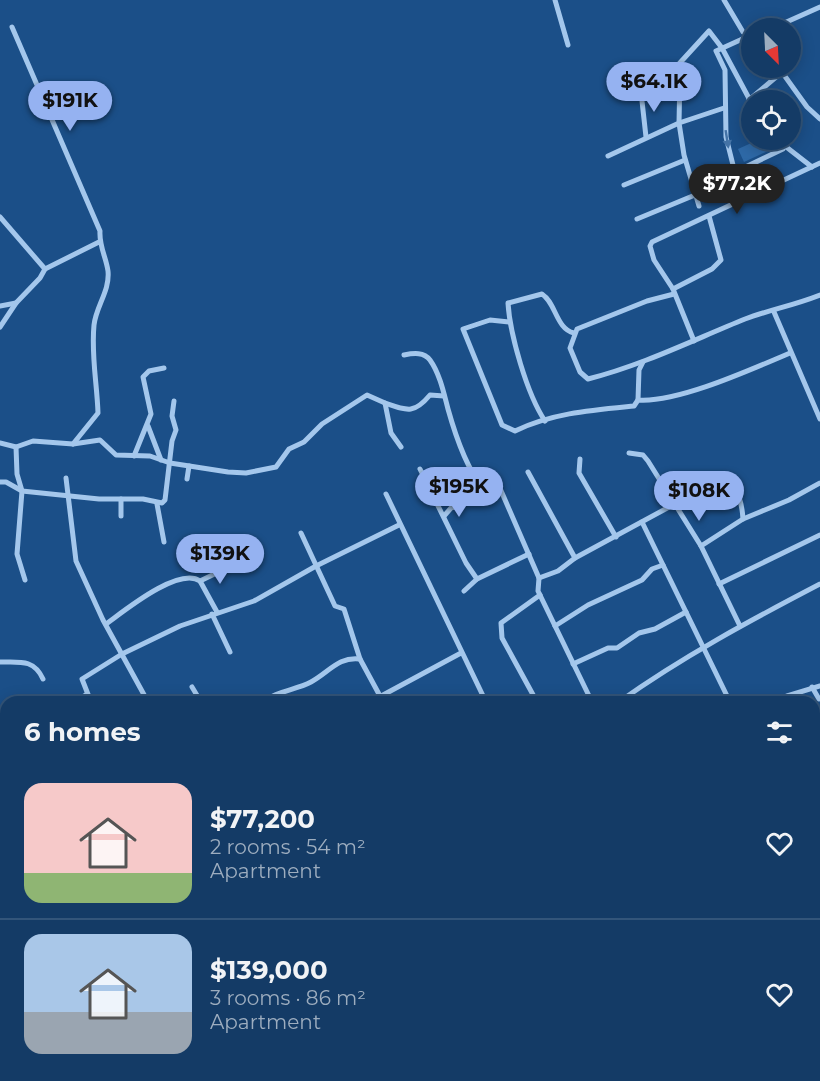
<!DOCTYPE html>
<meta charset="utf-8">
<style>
body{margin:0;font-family:Montserrat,sans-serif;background:#21466f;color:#f1f3f6;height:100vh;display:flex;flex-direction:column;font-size:22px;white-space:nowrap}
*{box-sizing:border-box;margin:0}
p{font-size:20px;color:#9dadbf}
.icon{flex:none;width:33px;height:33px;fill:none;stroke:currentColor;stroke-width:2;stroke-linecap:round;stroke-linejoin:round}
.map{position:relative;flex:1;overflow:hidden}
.drawer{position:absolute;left:0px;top:696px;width:820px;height:386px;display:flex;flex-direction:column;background:#143b66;border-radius:18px 18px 0 0;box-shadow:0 3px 15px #0003,0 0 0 2px #33557a}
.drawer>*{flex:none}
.needle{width:39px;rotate:156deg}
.fabs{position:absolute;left:741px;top:18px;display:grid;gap:12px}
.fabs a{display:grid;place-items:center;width:60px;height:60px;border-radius:50%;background:#143b66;box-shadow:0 3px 15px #0003,0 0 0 2px #33557a;font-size:30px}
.price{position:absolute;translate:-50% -51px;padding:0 14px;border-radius:21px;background:#95b2f1;color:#111;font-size:20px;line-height:39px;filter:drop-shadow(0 2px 3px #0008)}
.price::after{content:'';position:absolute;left:50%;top:36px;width:18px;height:14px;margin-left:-9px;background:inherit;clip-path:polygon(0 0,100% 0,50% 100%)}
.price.selected{background:#222;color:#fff}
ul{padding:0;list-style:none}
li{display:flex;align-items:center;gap:18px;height:150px;padding:0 24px}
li+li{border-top:2px solid #33557a}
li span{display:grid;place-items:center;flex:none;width:168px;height:120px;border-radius:18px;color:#555}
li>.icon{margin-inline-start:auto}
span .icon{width:72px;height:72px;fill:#fffc;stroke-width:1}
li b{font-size:26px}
h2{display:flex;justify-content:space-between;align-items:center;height:72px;padding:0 24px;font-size:26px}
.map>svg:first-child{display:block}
.green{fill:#2e69a7}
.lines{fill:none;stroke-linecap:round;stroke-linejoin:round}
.stream{stroke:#97c3ef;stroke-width:1.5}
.minor{stroke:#a4c7ec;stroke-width:5}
.oneway{fill:#4473a6}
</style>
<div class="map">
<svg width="820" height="1081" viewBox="0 0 820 1081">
<rect width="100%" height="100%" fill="#1b4f88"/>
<path class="green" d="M758 140H765L770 150 744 162 738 149Z"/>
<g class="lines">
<g class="stream">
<path d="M0 1060 6 1057"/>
<path d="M55 1076 59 1081"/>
</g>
<g class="minor">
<path d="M555 0 568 45"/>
<path d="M724 0 743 32 751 36"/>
<path d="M12 27 100 231C99 246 106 257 108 271 110 291 96 306 94 325 91 355 97 383 98 413L73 444"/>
<path d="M773 28 820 7"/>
<path d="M779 68 807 107 820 119"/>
<path d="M667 77 709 31 722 48 752 104"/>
<path d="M641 92 646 137"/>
<path d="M749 100 782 72"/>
<path d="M785 146 812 167"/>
<path d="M608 156 679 123 680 75"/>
<path d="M733 173 783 149 785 144 781 140"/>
<path d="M624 185 685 160"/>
<path d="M740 193 726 137 725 70 716 51 749 36"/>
<path d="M699 206 684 155 679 123 724 108"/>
<path d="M0 217 45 269 40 278 16 303 0 327"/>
<path d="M637 219 695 195"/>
<path d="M45 269 99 242"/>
<path d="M673 289 712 269 721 260 709 216"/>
<path d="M674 294 647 301 577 329 570 348 580 372 588 379C643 365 693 340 745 319 769 310 795 305 820 295"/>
<path d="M0 306 16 303"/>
<path d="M774 312 820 419"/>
<path d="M509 322 490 320 463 329 502 425 515 431C552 413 593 410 634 406L638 400"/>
<path d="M694 341 673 289 654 260 650 246 652 242 820 163"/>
<path d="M404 355C414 353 424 352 430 360 440 374 444 394 448 409 455 434 466 467 482 487"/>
<path d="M643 362 639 370 638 400C678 403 752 369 790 353"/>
<path d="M385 403C408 411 414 414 430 395L444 396"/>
<path d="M545 421C527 394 510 335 508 303L542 294C556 303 556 329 574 333"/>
<path d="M148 426 161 460"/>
<path d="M0 443 16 447 33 441 73 444 100 440 116 455 150 456 170 463 228 472 246 473 276 467 289 449 304 442 322 424 367 395 385 403 391 433 401 447"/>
<path d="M16 447 17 474 22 491 17 554 25 580"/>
<path d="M629 453 643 455 648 461 701 546 740 626"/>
<path d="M134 456 151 414 143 377 149 371 164 368"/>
<path d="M580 459 579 473 616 537"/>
<path d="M420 469 466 563 477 579"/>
<path d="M528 472 575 558"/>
<path d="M66 478 76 561 103 620 148 702"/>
<path d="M187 479 189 466"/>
<path d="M0 482H6L22 491 99 499H143L162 503 165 500 172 441 176 430 172 416 174 401"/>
<path d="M386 494 486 702"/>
<path d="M157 504 164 542"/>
<path d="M121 516V499"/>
<path d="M444 516 451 508 476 500 482 487 499 486 539 578 538 591 592 702"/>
<path d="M642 522 730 702"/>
<path d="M301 533 335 606 344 609 360 659 380 696"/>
<path d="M701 546 743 519 789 500 820 483"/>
<path d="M539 578 558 571 575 558 719 480C738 482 742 503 743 519"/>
<path d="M200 581 229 567"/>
<path d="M719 584 820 535"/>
<path d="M464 591 477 579 529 554"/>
<path d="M212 614 230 652"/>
<path d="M106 624C124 611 179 566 200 581L217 612"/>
<path d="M555 626 588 605 642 580 652 569 663 565"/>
<path d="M0 662C20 662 34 659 43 679"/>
<path d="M573 664 608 648H617L639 633 655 629 686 612"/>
<path d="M192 687 201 702"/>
<path d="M812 687 819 699"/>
<path d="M75 702 87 694"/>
<path d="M91 702 82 679 122 654 180 626 254 601 316 566 399 525"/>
<path d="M263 702C276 691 296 690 311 682 328 673 339 656 360 659"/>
<path d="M370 702 461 653"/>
<path d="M537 702 502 638 501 623 540 595"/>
<path d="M619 702C682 657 751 620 820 584"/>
<path d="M777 702 787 696 820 686"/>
<path d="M0 749 6 750"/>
<path d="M0 784 6 787"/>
<path d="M814 801 820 797"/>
<path d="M0 860 6 839"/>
<path d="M0 935H6"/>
<path d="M254 1076 268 1081"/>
<path d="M529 1076 538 1081"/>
<path d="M659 1076 661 1081"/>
<path d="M101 1081 104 1076"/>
<path d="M190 1081 194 1076"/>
<path d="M289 1081 291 1076"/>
<path d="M347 1081 351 1076"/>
<path d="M410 1081 413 1076"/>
<path d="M475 1081 479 1076"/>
<path d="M523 1081 527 1076"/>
<path d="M575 1081 576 1076"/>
<path d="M620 1081 621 1076"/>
</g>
</g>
<defs><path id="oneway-solid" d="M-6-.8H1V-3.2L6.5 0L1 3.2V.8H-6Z" transform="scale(1.5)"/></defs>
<use class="oneway" href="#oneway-solid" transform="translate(727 139) rotate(81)"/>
</svg>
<div class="fabs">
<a><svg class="needle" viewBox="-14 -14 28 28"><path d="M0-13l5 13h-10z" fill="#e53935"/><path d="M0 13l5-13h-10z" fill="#9dadbf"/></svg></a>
<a><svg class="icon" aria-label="locate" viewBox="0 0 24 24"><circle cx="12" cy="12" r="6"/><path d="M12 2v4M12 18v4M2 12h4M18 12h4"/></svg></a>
</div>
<b class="price" style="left:654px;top:113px">$64.1K</b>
<b class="price" style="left:70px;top:132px">$191K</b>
<b class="price selected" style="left:737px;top:215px">$77.2K</b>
<b class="price" style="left:459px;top:518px">$195K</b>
<b class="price" style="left:699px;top:522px">$108K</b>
<b class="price" style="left:220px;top:585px">$139K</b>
<section class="drawer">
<h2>6 homes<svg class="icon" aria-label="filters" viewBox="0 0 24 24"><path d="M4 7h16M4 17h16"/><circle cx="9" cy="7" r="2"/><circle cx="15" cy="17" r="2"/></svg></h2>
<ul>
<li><span style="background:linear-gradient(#f6c9c9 75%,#8fb573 0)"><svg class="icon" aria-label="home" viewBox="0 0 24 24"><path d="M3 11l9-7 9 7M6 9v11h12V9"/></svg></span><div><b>$77,200</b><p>2 rooms · 54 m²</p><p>Apartment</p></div><svg class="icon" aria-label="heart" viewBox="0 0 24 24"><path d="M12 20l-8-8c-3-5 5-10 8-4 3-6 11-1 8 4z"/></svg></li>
<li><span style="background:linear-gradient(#a9c7e8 65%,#9aa5b1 0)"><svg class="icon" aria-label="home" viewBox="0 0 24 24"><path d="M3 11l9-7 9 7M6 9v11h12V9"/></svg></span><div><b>$139,000</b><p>3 rooms · 86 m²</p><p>Apartment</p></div><svg class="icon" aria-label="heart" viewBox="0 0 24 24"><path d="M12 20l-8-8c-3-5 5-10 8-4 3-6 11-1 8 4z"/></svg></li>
</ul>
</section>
</div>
